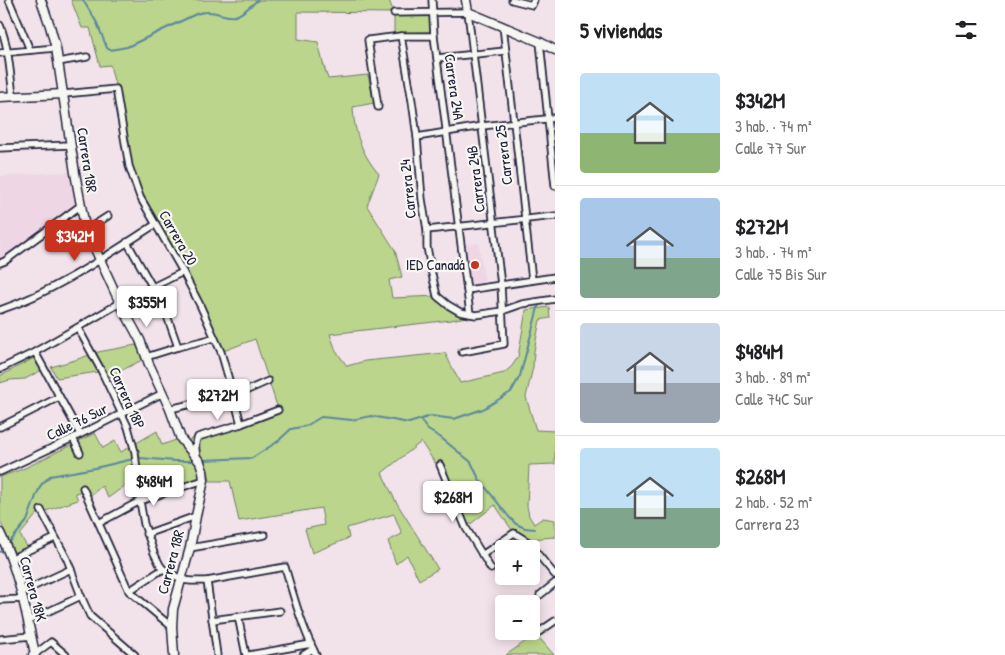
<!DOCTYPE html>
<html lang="es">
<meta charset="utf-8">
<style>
body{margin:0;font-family:"Patrick Hand",sans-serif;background:#f2f2f2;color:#202124;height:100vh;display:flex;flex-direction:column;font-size:19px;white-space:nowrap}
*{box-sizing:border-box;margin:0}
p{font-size:16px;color:#757577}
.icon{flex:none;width:28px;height:28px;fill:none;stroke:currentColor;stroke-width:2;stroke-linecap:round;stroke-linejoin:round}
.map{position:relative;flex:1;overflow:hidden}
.sheet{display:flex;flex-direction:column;background:#fff;width:450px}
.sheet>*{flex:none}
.controls{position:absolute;left:495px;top:540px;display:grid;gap:10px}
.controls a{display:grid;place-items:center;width:45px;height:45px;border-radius:5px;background:#fff;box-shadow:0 2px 12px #0003;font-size:25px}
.price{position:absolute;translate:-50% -42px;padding:0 11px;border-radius:5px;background:#fff;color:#222;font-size:16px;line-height:32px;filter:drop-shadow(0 1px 2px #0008)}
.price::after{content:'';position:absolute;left:50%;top:30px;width:15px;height:11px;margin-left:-8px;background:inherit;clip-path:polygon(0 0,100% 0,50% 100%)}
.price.active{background:#c8321e;color:#fff}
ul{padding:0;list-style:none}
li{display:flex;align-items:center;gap:15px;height:125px;padding:0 25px}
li+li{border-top:1px solid #e0e0e0}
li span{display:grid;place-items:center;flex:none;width:140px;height:100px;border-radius:5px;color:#555}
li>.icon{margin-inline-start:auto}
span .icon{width:60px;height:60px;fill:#fffc;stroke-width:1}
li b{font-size:21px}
h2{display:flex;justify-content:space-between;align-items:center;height:60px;padding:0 25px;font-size:21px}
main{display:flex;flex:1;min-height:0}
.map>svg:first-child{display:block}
.built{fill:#efd6e5}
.green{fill:#bbd58c;stroke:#6e7c64}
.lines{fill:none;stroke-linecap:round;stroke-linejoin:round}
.stream{stroke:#5a879f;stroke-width:2}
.minor-casing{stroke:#22223b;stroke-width:9}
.tertiary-casing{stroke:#22223b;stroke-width:11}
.minor{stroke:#f6f6f2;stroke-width:5.5}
.tertiary{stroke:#f6f6f2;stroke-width:8}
.poi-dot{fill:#c8321e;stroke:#f6f6f2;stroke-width:2}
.labels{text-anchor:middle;stroke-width:4.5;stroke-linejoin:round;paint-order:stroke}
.street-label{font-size:15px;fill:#22223b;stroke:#f6f6f2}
.poi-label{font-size:15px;fill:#22223b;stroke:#f6f6f2;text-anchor:end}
</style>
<main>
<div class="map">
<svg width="555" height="655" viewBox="0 0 555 655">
<rect width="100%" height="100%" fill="#f2e3ea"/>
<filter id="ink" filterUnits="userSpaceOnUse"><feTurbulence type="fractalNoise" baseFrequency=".02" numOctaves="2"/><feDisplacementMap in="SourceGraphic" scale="10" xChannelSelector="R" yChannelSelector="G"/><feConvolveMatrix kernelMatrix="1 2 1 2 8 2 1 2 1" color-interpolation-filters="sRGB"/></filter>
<g filter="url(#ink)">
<g class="built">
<path d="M70 172 76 206 0 260V176Z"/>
<path d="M479 243 485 285 471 287 465 245Z"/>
</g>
<g class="green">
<path d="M71 0H389L394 13H430L431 32 394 33V13L298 12V39L318 42 323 63 328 79 368 75 374 103 353 107C354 132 362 155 379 174L367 206 395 250 402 277 389 280 392 298 437 296 448 305 476 315 451 320 330 334 336 351 347 366 365 361 445 353 460 383 504 373 512 366 518 357 526 310 549 307 550 318 540 320 534 351 533 367 526 397 536 430 555 431V464L529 465 527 506 529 516 534 524 543 518 555 520V538L554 537 531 539 514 533 495 505 468 526 441 460 435 463 421 442 382 473 395 500 438 569 419 580 407 555 396 564 388 541 402 534 394 514 347 528 349 538 312 553 305 529 324 525 321 508 239 521 230 481H210C207 458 200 457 186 441L278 409 255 339 221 352 200 305 140 197 129 166 116 89 110 65 100 66 90 28H82Z"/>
<path d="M136 345 144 359 103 380 98 372 57 378 51 367 75 360 98 352Z"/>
<path d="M34 358 42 370 25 379 10 380 0 383V376Z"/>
<path d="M157 431 162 445 176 440 192 457 200 469V479L137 500 133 480 108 498 102 486 86 499 83 491 75 493 78 500 37 514 20 535 28 548 15 554 0 521V477L25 468 95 433 103 448 115 441 121 452Z"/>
<path d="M536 634 554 655H506Z"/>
</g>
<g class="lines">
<g class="stream">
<path d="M83 0 97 23 107 48 110 50 127 47 196 14C199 13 204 12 207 12 217 11 225 18 235 16 243 14 251 5 258 0"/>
<path d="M420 420 428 430 440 437 471 462 479 479 509 517 516 524 525 528 535 529"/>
<path d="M140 458 175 461H195"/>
<path d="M203 460 252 458 277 442 291 429 306 426 321 417 352 420 371 416 409 423 431 416 454 419 483 409 511 392 520 376 539 304"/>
<path d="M9 543 27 521 36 496 41 485 50 476 95 468 133 459"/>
<path d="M0 552 5 548"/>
</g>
<defs>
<g id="minor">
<path d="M9 0 30 50"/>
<path d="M432 0 434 36 470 314"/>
<path d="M512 0 532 5 534 0"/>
<path d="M394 13 468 12 501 285 504 344 462 352"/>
<path d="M0 25C9 48 10 72 13 96"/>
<path d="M503 26 532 280"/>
<path d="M401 36 412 101 417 137 422 199 427 230V247L432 274 437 296 448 305 460 312 476 315 502 311 522 304 555 299"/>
<path d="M540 42 555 186"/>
<path d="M0 53 56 48"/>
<path d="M437 58 505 51"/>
<path d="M58 62 87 57"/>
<path d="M64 94 116 89 129 166 140 197 183 272 200 305 221 352 233 394 241 424"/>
<path d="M378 107 368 40 401 36H434"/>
<path d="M417 137 482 126 555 118"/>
<path d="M0 148 70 145"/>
<path d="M86 230 108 216"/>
<path d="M427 230 555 216"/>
<path d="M127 242 153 288 166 313 178 347"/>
<path d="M0 263 5 261 80 206"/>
<path d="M467 290 555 277"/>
<path d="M0 310C56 291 106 256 156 224"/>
<path d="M78 328 101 370 128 427 135 452 140 501 144 524 154 553 160 565 163 569 177 577 182 580 191 581H207L285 567C294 598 302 627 316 655"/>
<path d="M35 352 80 434"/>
<path d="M146 357 178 347 214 338"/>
<path d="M0 369 35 352 120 303 183 272"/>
<path d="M170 409 233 394 241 393 268 381"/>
<path d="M0 427 59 397"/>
<path d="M73 438 80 453"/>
<path d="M197 458C196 450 194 444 198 437L241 424 278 410"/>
<path d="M440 465 466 528 491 569"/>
<path d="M0 472 73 438 163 393"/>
<path d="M83 488 129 591 172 627"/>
<path d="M41 510 67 559 81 596 90 616 135 655"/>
<path d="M99 523 140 501 204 480"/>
<path d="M146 534 196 516"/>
<path d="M190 548 265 535"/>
<path d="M482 555 514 533 527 541 555 575"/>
<path d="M12 558 55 538"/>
<path d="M207 581 217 655"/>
<path d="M129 591 163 569"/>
<path d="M22 592 71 569"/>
<path d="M540 595 555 583"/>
<path d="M0 600 24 599"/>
<path d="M238 616 246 655"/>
<path d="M212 620 280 611"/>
<path d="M28 621 81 596"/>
<path d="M536 634 555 621"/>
<path d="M0 639 31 636"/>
<path d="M35 654 51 642 66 655"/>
<path d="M249 655 311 644"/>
<path d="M303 655 313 649"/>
</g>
<g id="tertiary">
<path d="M41 0 50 26 56 48 75 173 85 227 120 303 140 340 149 364 170 409 181 439 200 462 203 471 204 480 196 516 190 548 173 609 172 627 174 655"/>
<path d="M466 0 468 12 540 42 555 50"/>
<path d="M0 97 64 94"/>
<path d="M0 533C19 572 26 612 35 654L33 655"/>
</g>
</defs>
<use href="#minor" class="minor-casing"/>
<use href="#tertiary" class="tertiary-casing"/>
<use href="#minor" class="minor"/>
<use href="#tertiary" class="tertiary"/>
</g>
</g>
<circle class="poi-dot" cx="475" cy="265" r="5"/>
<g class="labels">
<g class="street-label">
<text transform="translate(454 87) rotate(82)" y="5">Carrera 24A</text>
<text transform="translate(504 155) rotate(-97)" y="5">Carrera 25</text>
<text transform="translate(87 160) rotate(81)" y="5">Carrera 18R</text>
<text transform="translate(476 179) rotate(-97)" y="5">Carrera 24B</text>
<text transform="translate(408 189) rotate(-96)" y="5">Carrera 24</text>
<text transform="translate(178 238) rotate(60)" y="5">Carrera 20</text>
<text transform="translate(127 398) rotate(66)" y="5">Carrera 18P</text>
<text transform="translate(77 422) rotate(-26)" y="5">Calle 76 Sur</text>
<text transform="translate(171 562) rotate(-75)" y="5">Carrera 18R</text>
<text transform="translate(33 589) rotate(75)" y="5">Carrera 18K</text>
</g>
<g class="poi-label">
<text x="465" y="270">IED Canadá</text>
</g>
</g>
</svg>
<div class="controls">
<a>+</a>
<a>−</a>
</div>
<b class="price active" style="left:75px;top:262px">$342M</b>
<b class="price" style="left:147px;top:328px">$355M</b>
<b class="price" style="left:218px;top:421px">$272M</b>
<b class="price" style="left:154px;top:507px">$484M</b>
<b class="price" style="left:453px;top:523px">$268M</b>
</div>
<section class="sheet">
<h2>5 viviendas<svg class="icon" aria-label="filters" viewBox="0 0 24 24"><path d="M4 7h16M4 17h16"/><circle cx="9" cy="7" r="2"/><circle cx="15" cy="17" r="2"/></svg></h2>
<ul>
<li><span style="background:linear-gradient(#bfe0f5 60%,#8fb573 0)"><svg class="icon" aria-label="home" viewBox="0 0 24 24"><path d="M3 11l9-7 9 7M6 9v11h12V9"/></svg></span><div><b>$342M</b><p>3 hab. · 74 m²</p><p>Calle 77 Sur</p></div></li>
<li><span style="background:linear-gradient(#a9c7e8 60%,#7fa58c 0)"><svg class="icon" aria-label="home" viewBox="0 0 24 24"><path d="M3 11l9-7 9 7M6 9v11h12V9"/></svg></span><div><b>$272M</b><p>3 hab. · 74 m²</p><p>Calle 75 Bis Sur</p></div></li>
<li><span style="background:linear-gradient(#c9d6e8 60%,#9aa5b1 0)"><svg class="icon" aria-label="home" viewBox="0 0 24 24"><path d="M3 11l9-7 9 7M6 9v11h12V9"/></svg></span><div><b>$484M</b><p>3 hab. · 89 m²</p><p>Calle 74C Sur</p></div></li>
<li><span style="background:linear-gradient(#bfe0f5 60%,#7fa58c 0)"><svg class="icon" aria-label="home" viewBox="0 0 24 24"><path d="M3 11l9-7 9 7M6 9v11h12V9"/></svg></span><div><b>$268M</b><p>2 hab. · 52 m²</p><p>Carrera 23</p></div></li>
</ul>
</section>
</main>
